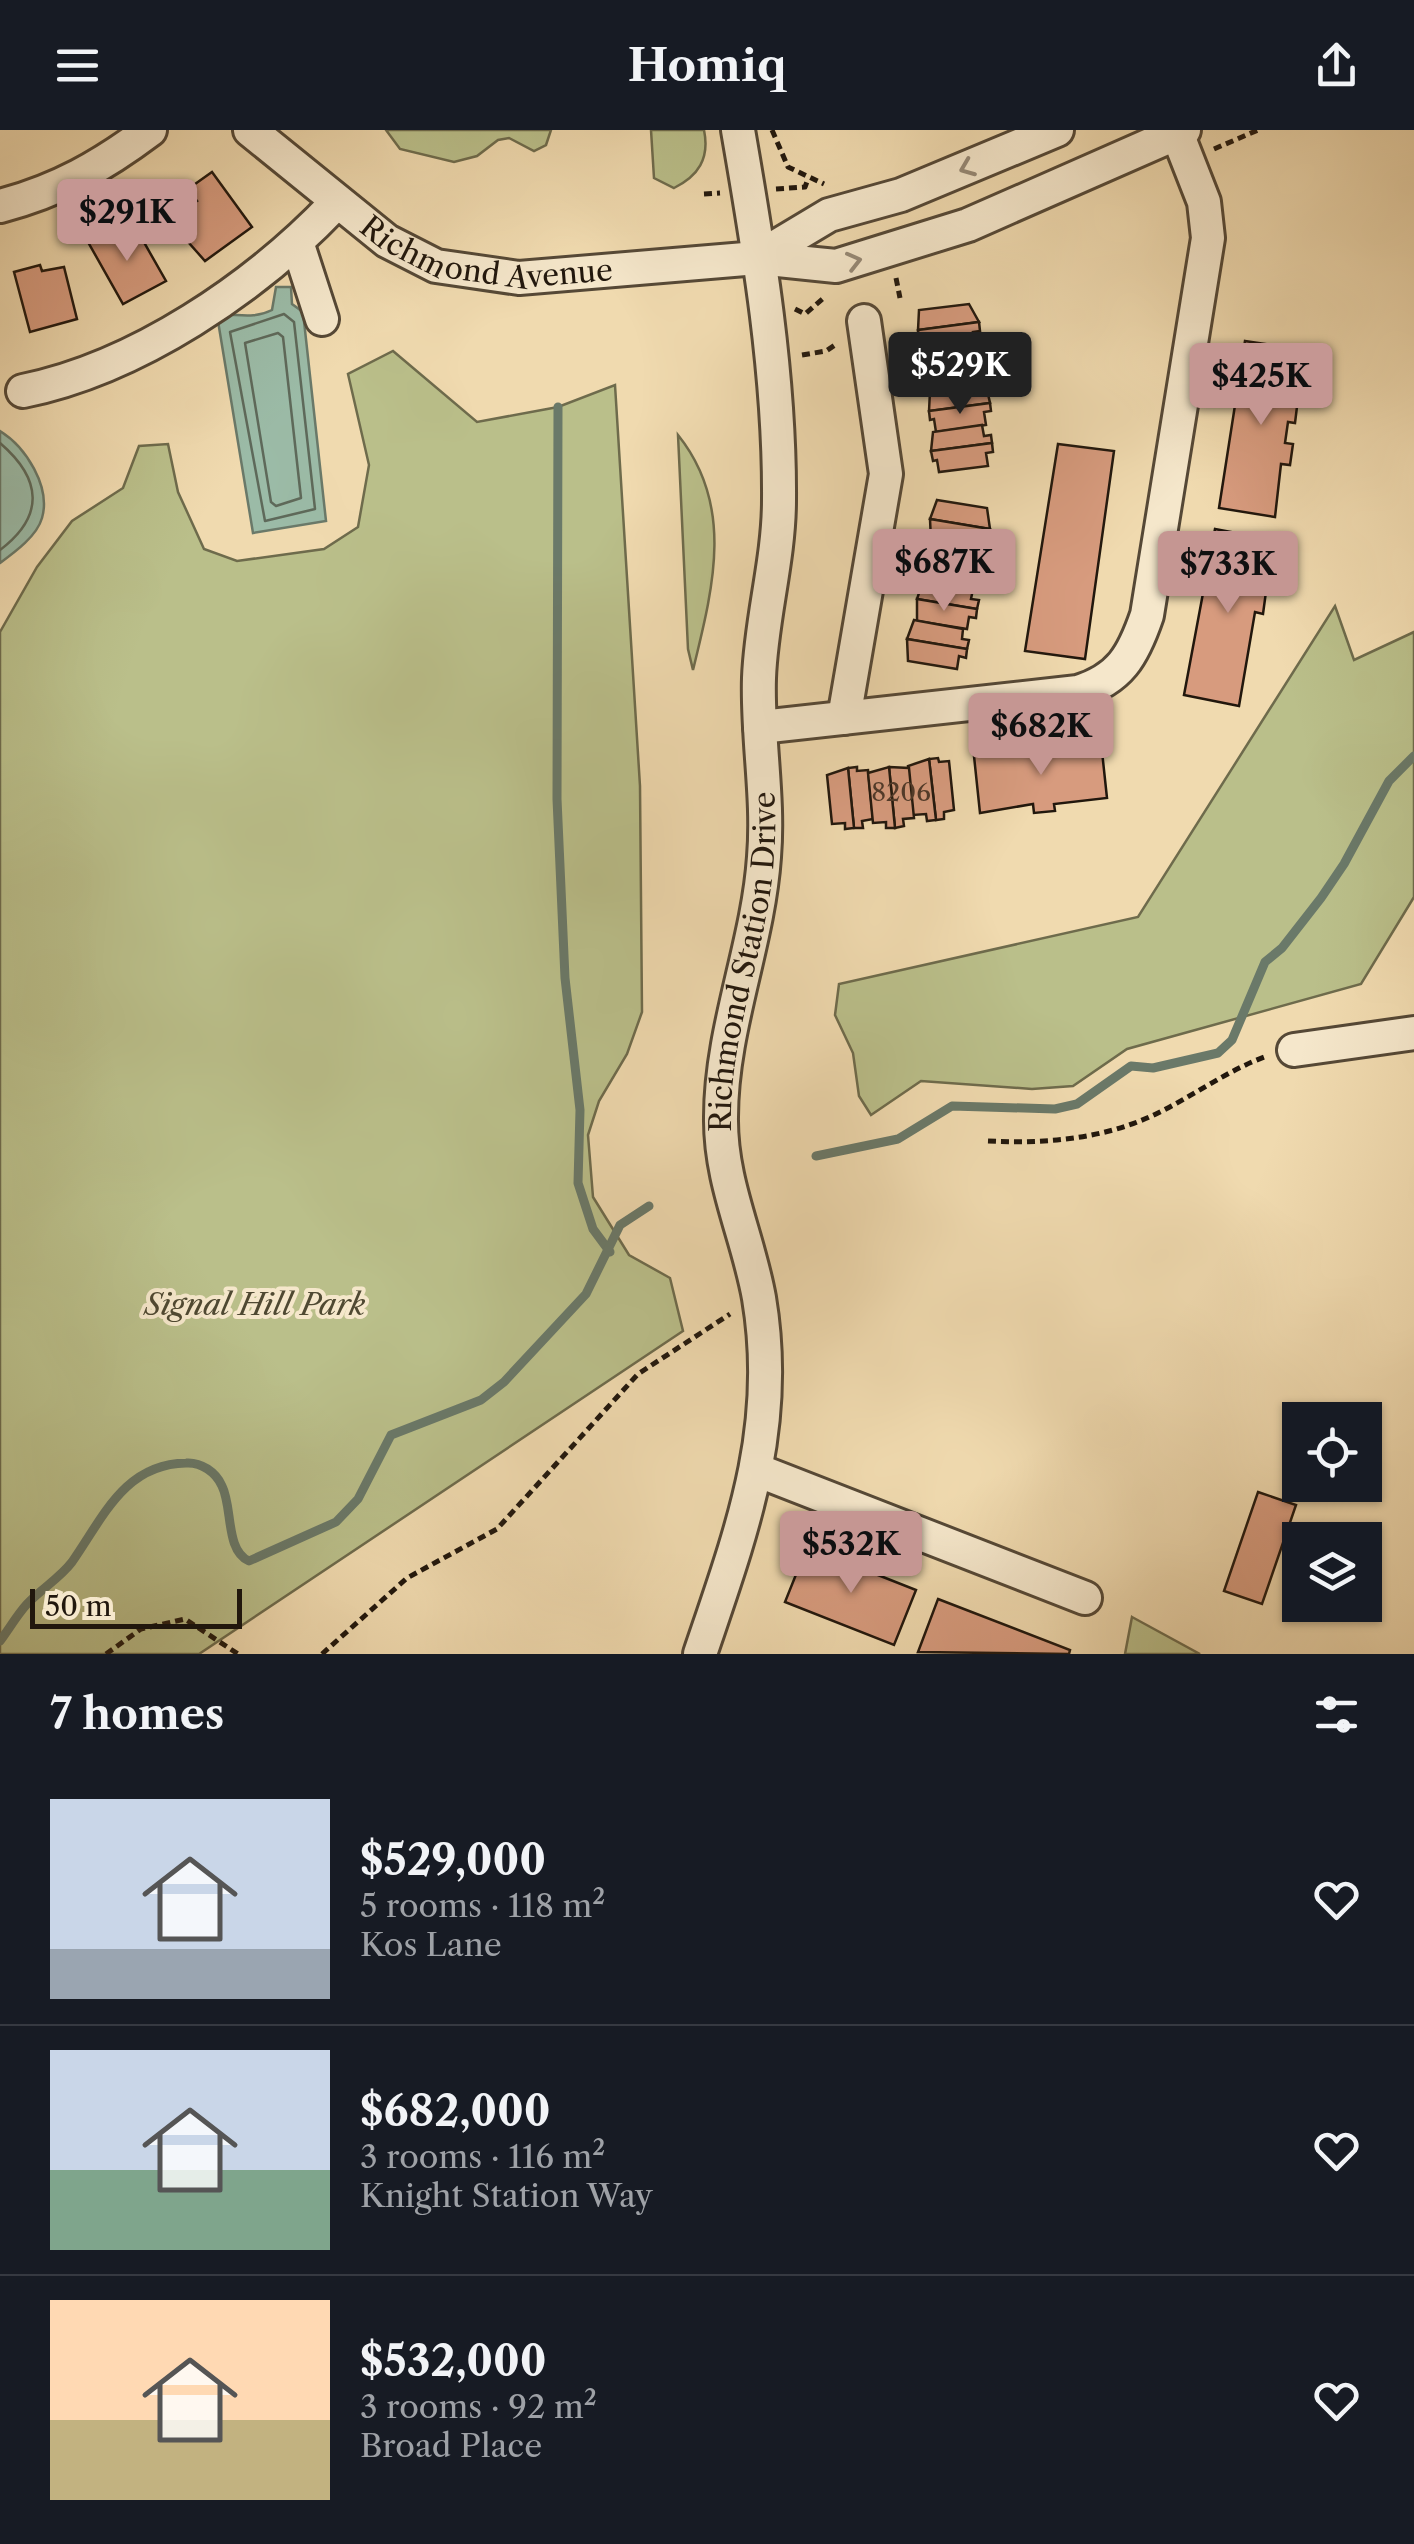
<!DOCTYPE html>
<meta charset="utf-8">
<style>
body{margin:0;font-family:"Libre Caslon Text",serif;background:#20242c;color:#f1f3f6;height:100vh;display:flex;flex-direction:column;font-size:38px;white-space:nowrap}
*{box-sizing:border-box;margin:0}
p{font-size:32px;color:#9ea1a6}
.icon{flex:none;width:55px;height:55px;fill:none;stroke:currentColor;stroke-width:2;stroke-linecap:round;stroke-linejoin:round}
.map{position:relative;height:1524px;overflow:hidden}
.side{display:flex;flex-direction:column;background:#171b24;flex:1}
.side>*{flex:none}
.fabs{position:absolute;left:1282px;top:1272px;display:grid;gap:20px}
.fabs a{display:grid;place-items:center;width:100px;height:100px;border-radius:0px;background:#171b24;box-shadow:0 2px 8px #0004;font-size:50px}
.scale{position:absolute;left:30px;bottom:25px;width:212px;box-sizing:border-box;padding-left:10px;border:5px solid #21170d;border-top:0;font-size:28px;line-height:35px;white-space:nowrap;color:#21170d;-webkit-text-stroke:8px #f5e7cb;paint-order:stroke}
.price{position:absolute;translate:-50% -85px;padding:0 22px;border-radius:10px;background:#c59692;color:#111;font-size:32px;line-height:65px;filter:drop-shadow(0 2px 5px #0008)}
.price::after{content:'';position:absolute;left:50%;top:60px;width:30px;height:22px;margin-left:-15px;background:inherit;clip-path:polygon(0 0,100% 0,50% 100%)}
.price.current{background:#222;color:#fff}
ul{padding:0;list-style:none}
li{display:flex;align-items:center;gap:30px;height:250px;padding:0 50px}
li+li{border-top:2px solid #363941}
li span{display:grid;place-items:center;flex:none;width:280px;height:200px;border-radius:0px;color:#555}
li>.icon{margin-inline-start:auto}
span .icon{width:120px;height:120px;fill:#fffc;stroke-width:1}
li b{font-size:42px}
h2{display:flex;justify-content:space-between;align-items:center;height:120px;padding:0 50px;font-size:42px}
header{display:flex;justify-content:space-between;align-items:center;height:130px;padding:0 50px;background:#171b24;font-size:45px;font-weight:700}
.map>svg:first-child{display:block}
.green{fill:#babf8a;stroke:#6e6b4c;stroke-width:2.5}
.water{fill:#9bbba7;stroke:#6a7969;stroke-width:2.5}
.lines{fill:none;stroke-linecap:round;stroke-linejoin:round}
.shore{stroke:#5e695a;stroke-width:2.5}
.stream{stroke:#6a7969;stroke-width:9}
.building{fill:#d79b7e;stroke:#21170d;stroke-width:2.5}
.minor-casing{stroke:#554836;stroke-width:38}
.path{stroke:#21170d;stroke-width:5;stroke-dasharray:8 5;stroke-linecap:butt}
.minor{stroke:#f5e7cb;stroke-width:32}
.oneway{stroke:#968976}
.labels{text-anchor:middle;stroke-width:8;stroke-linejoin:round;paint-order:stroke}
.number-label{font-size:25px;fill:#4e3829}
.street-label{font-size:30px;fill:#21170d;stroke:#f5e7cb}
.park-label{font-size:30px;font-style:italic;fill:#4f4932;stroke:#f5e7cb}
</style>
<header><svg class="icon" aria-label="menu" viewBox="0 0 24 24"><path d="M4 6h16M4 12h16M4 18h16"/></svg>Homiq<svg class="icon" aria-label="share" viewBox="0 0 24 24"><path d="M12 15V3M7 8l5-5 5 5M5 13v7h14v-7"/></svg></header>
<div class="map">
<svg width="1414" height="1524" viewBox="0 0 1414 1524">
<rect width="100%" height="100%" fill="#f0daaf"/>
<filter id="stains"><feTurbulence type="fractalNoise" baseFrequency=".002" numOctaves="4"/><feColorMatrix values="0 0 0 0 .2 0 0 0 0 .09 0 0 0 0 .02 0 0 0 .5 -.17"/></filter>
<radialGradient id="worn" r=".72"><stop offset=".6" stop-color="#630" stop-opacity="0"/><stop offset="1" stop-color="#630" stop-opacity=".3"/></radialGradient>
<g class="green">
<path d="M386 0H551L546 15 534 21 509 8 498 10 477 26 454 32 400 19Z"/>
<path d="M651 0H704C710 29 698 46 674 58L654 48Z"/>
<path d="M393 221 477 292 558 277 615 255 640 656 642 882 627 924 599 971 588 1005 593 1067 629 1125 670 1148 683 1201 199 1524H0V502L37 437 72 391 123 358 139 316 168 314 178 362 204 419 237 431 324 419 358 397 369 335 348 244Z"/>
<path d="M678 305C735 376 713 458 693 540L688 519Z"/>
<path d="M1335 476 1354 530 1414 502V767L1361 854 1127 919 1073 956 1032 959 921 951 871 985 859 966 853 923 835 885 839 854 1138 787Z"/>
<path d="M1132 1487 1200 1524H1125Z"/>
</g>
<g class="water">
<path d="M276 157H291L292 174 303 182 326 391 253 403 217 185C236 183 252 190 272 180Z"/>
<path d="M0 301C26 317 51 357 42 388 37 406 15 422 0 433Z"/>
</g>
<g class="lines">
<g class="shore">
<path d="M284 184 294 192 315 379 265 391 230 202Z"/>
<path d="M278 203 283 207 301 368 276 376 271 372 245 213Z"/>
<path d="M0 313C42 349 45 386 0 420"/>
</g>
<g class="stream">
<path d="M558 277 557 669 565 848 580 980 578 1053 593 1099 610 1122"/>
<path d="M816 1026 898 1009 952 976 1055 979 1077 974 1131 936 1153 938 1218 923 1232 910 1265 832 1282 818 1321 768 1344 734 1389 651 1414 626"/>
<path d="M0 1511C9 1499 17 1485 27 1474 41 1459 60 1448 72 1432 103 1388 124 1334 186 1333 201 1332 216 1342 222 1356 233 1378 225 1420 249 1431L336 1392 358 1369 391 1305 481 1270 504 1252 586 1164 620 1095 649 1076"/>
</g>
</g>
<g class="building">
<path d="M212 42 252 97 205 131 165 86 187 70 191 75 197 71 188 59Z"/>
<path d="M111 100 117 110 137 100 166 151 123 174 88 112Z"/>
<path d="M40 135 42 141 64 137 77 189 30 202 14 142Z"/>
<path d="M969 174 979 192 918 200 919 180Z"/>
<path d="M979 192 980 201 973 202 975 214 925 221 923 209H919L918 200Z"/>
<path d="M1245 211 1304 220 1295 293 1288 292 1285 313 1293 314 1290 335 1281 334 1275 387 1219 378Z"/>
<path d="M971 214 973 225 980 224 981 233 920 241 922 221Z"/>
<path d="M981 233 982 241 975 243 977 255 928 262 926 249 922 250 920 241Z"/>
<path d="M980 254 981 265 988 264 990 273 929 281 930 261Z"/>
<path d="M990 273 991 281 984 282 986 295 936 302 934 289 930 290 929 281Z"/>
<path d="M982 295 984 306 991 305 992 313 931 321 933 302Z"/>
<path d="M992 313 993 322 986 323 988 336 939 342 937 330 933 331 931 321Z"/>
<path d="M1058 314 1114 321 1085 529 1025 521Z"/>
<path d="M937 370 987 378 990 399 930 389Z"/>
<path d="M930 389 990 399 989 408 982 406 980 419 931 411Z"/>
<path d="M1215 399 1273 410 1263 484 1255 482 1239 576 1184 565Z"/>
<path d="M927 410 977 418 975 429 982 430 981 438 920 429Z"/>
<path d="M920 429 981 438 979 447 972 446 970 458 921 450Z"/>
<path d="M923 451 973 459 971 469 979 470 977 479 917 469Z"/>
<path d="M917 469 977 479 976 488 969 487 967 499 917 491Z"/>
<path d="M914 490 963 499 962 509 969 510 967 519 907 509Z"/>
<path d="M907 509 967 519 966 528 959 526 957 539 908 531Z"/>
<path d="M1101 612 1107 668 1054 674 1055 681 1034 683 1033 674 980 683 974 626Z"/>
<path d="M938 628 939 632 949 631 954 680 944 682V689L936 690 929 629Z"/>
<path d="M929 629 936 690 927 691 926 684 913 685 908 636Z"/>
<path d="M857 637V641L868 640 873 689 862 691 863 698H854L848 638Z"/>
<path d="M889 637 909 638 914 688 903 689 904 696 895 698Z"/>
<path d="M889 637 895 698H886V692L873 693 868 643Z"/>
<path d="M848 638 854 698 845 699V693L832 694 827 645Z"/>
<path d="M1258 1362 1296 1375 1262 1474 1224 1461Z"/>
<path d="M807 1417 916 1460 894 1515 785 1472Z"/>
<path d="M938 1469 1070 1520 1069 1524 918 1522Z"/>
</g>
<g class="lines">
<defs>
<g id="minor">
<path id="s1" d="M250 0 387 111 436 136 519 148 757 128 836 136 968 95 1184 0"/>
<path d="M0 76C58 61 102 36 150 0"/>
<path d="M297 112 322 189"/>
<path d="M757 128 829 85 901 65 1057 0"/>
<path d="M23 261C137 238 255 158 335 74"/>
<path d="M844 588 886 344 864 191"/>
<path d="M760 597 1078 562C1120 549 1133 526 1147 485L1208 108 1204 72 1177 3"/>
<path d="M1294 920 1414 903"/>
<path d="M759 1341 1085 1468"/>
<path id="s2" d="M700 1524C741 1403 781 1299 759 1168 748 1106 720 1052 721 987 721 898 758 815 764 727 769 667 757 607 759 548 761 489 779 430 779 370 780 247 759 121 738 0"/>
</g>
</defs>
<use href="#minor" class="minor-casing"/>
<g class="path">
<path d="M772 0 788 37 824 54"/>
<path d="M1214 19 1258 0"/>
<path d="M776 59 805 57 808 49"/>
<path d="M704 64 720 63"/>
<path d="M896 148 900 168"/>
<path d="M795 179 805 184 826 166"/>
<path d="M802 225 826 221 838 213"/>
<path d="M988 1011C1045 1014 1104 1009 1156 984 1193 966 1228 940 1267 926"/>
<path d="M106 1524 141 1499 185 1489 238 1524"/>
<path d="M322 1524 407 1448 497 1399 638 1244 730 1184"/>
</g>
<use href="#minor" class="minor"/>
</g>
<defs><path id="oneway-chevron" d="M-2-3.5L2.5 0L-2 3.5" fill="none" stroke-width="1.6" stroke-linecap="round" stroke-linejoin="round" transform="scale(2.5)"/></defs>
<g class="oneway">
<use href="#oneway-chevron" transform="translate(967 38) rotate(158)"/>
<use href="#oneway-chevron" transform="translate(854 131) rotate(-14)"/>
</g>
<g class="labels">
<g class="number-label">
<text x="901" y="671">8206</text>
</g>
<g class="street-label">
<text dy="10" stroke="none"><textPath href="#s1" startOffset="278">Richmond Avenue</textPath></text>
<text dy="10" stroke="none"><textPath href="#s2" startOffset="708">Richmond Station Drive</textPath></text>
</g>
<g class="park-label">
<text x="255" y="1185">Signal Hill Park</text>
</g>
</g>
<rect width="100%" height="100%" filter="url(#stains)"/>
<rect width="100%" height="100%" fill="url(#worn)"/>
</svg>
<div class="fabs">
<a><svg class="icon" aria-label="locate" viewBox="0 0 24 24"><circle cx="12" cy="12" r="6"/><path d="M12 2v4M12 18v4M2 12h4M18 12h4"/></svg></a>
<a><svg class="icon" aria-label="layers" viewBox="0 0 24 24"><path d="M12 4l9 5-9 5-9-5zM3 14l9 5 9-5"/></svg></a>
</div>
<div class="scale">50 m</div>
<b class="price" style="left:127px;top:134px">$291K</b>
<b class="price current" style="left:960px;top:287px">$529K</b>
<b class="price" style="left:1261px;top:298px">$425K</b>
<b class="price" style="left:944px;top:484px">$687K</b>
<b class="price" style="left:1228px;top:486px">$733K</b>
<b class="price" style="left:1041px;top:648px">$682K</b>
<b class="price" style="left:851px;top:1466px">$532K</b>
</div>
<section class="side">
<h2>7 homes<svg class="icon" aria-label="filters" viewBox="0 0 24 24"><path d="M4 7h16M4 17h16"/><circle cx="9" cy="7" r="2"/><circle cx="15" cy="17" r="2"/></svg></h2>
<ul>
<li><span style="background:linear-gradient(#c9d6e8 75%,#9aa5b1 0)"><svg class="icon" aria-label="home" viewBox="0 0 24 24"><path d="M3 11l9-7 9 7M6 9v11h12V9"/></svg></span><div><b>$529,000</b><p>5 rooms · 118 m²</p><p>Kos Lane</p></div><svg class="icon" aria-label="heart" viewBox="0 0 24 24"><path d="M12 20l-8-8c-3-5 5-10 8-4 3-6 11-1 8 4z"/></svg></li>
<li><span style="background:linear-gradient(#c9d6e8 60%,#7fa58c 0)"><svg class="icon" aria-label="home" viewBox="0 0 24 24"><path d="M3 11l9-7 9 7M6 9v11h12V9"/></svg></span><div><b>$682,000</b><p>3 rooms · 116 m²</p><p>Knight Station Way</p></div><svg class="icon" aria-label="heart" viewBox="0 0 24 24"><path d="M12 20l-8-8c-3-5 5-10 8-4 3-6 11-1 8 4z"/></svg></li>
<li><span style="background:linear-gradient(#ffd9b3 60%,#c2b280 0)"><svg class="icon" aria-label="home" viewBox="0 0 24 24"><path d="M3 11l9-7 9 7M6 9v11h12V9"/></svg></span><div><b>$532,000</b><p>3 rooms · 92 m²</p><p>Broad Place</p></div><svg class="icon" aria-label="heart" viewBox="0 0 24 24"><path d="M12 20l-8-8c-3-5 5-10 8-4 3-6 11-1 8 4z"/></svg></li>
</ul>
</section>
